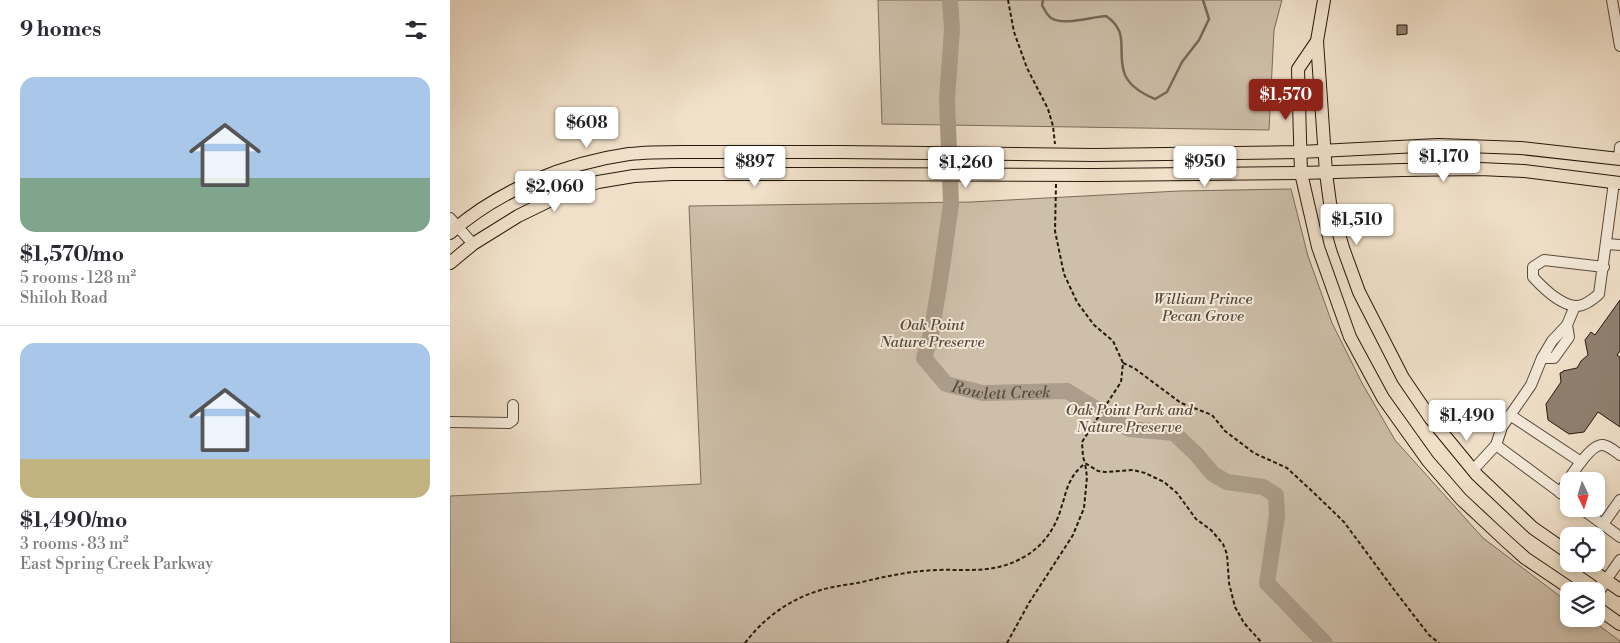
<!DOCTYPE html>
<meta charset="utf-8">
<style>
body{margin:0;font-family:"Libre Bodoni",serif;background:#f2f2f3;color:#2b2b33;height:100vh;display:flex;flex-direction:column;font-size:19px;white-space:nowrap}
*{box-sizing:border-box;margin:0}
p{font-size:16px;color:#7c7c81}
.icon{flex:none;width:28px;height:28px;fill:none;stroke:currentColor;stroke-width:2;stroke-linecap:round;stroke-linejoin:round}
.map{position:relative;flex:1;overflow:hidden}
.panel{display:flex;flex-direction:column;background:#fff;width:450px}
.panel>*{flex:none}
.needle{width:32px;rotate:176deg}
.buttons{position:absolute;left:1110px;top:472px;display:grid;gap:10px}
.buttons a{display:grid;place-items:center;width:45px;height:45px;border-radius:10px;background:#fff;box-shadow:0 2px 8px #0003;font-size:25px}
.price{position:absolute;translate:-50% -42px;padding:0 11px;border-radius:5px;background:#fff;color:#222;font-size:16px;line-height:32px;filter:drop-shadow(0 1px 2px #0008)}
.price::after{content:'';position:absolute;left:50%;top:30px;width:15px;height:11px;margin-left:-8px;background:inherit;clip-path:polygon(0 0,100% 0,50% 100%)}
.price.selected{background:#8f2418;color:#fff}
ul{padding:0;list-style:none}
li{display:grid;align-content:center;gap:10px;height:265px;padding:0 20px}
li+li{border-top:1px solid #e1e1e2}
li span{display:grid;place-items:center;height:155px;border-radius:15px;color:#555}
li>.icon{margin-inline-start:auto}
span .icon{width:90px;height:90px;fill:#fffc;stroke-width:1}
li b{font-size:21px}
h2{display:flex;justify-content:space-between;align-items:center;height:60px;padding:0 20px;font-size:21px}
main{display:flex;flex:1;min-height:0}
.map>svg:first-child{display:block}
.green{fill:#cebfaa;stroke:#7a6c5c}
.lines{fill:none;stroke-linecap:round;stroke-linejoin:round}
.stream{stroke:#766858;stroke-width:2.5}
.river{stroke:#ac9d8a;stroke-width:16}
.building{fill:#8f8170;stroke:#25190e}
.minor-casing{stroke:#584b3d;stroke-width:12}
.major-casing{stroke:#25190e;stroke-width:14}
.path{stroke:#25190e;stroke-width:2;stroke-dasharray:4 2.5;stroke-linecap:butt}
.minor{stroke:#f6ecdd;stroke-width:10}
.major{stroke:#f1e1ca;stroke-width:12}
.major-bridge-casing{stroke:#25190e;stroke-width:14;stroke-linecap:butt}
.major-bridge{stroke:#f1e1ca;stroke-width:12}
.labels{text-anchor:middle;stroke-width:4;stroke-linejoin:round;paint-order:stroke}
.park-label{font-size:15px;font-style:italic;fill:#584b3d;stroke:#f6ecdd}
.water-label{font-size:16px;font-style:italic;fill:#5b4e40;stroke:#f6ecdd}
</style>
<main>
<section class="panel">
<h2>9 homes<svg class="icon" aria-label="filters" viewBox="0 0 24 24"><path d="M4 7h16M4 17h16"/><circle cx="9" cy="7" r="2"/><circle cx="15" cy="17" r="2"/></svg></h2>
<ul>
<li><span style="background:linear-gradient(#a9c7e8 65%,#7fa58c 0)"><svg class="icon" aria-label="home" viewBox="0 0 24 24"><path d="M3 11l9-7 9 7M6 9v11h12V9"/></svg></span><div><b>$1,570/mo</b><p>5 rooms · 128 m²</p><p>Shiloh Road</p></div></li>
<li><span style="background:linear-gradient(#a9c7e8 75%,#c2b280 0)"><svg class="icon" aria-label="home" viewBox="0 0 24 24"><path d="M3 11l9-7 9 7M6 9v11h12V9"/></svg></span><div><b>$1,490/mo</b><p>3 rooms · 83 m²</p><p>East Spring Creek Parkway</p></div></li>
</ul>
</section>
<div class="map">
<svg width="1170" height="643" viewBox="0 0 1170 643">
<rect width="100%" height="100%" fill="#f1e1ca"/>
<filter id="stains"><feTurbulence type="fractalNoise" baseFrequency=".004" numOctaves="4"/><feColorMatrix values="0 0 0 0 .2 0 0 0 0 .09 0 0 0 0 .02 0 0 0 .5 -.17"/></filter>
<radialGradient id="worn" r=".72"><stop offset=".6" stop-color="#630" stop-opacity="0"/><stop offset="1" stop-color="#630" stop-opacity=".3"/></radialGradient>
<g class="green">
<path d="M428 0H832L824 30 819 130 432 124Z"/>
<path d="M841 189 858 256 882 323 912 383 945 440 1033 538 1119 603V619H1140L1170 641V643H0V496L251 484 239 206 521 202 729 191Z"/>
</g>
<g class="lines">
<path class="stream" d="M593 0 592 5C594 9 597 15 601 18 613 26 641 17 656 16 680 32 667 50 674 72 678 86 693 94 705 99L717 92 732 62 749 40 759 19 753 0"/>
<path class="river" id="s1" d="M500 0 502 29 497 99 501 204 490 281 481 334 474 358 496 384 533 393 617 391 679 429 724 433 746 454 763 474 777 482 813 487 826 495 827 516 817 583 875 643"/>
</g>
<g class="building">
<path d="M947 25H957V34L947 35Z"/>
<path d="M1170 300V351L1167 355 1170 357V427L1148 412 1134 432 1119 434 1098 420 1096 404 1111 382 1110 373 1113 372V371L1127 368 1131 361 1138 355 1135 340 1141 332 1145 335Z"/>
</g>
<g class="lines">
<defs>
<g id="minor">
<path d="M1162 0 1170 46"/>
<path d="M1169 159 1170 147"/>
<path d="M0 218 23 244"/>
<path d="M1157 244 1170 245"/>
<path d="M1154 267 1094 260 1083 267V277C1093 288 1109 304 1125 306 1134 307 1143 299 1149 294L1164 182"/>
<path d="M1092 358H1104L1119 337 1117 325"/>
<path d="M1060 415 1131 462"/>
<path d="M0 422 59 423 63 420V405"/>
<path d="M1046 445 1119 499"/>
<path d="M1023 470 1046 445 1052 427 1081 385 1092 358 1102 341 1117 325 1125 306"/>
<path d="M1110 493C1117 482 1140 443 1153 445 1159 446 1165 451 1170 455"/>
<path d="M1132 509 1170 537"/>
<path d="M1153 524 1170 500"/>
<path d="M1156 580 1170 560"/>
</g>
<g id="major">
<path d="M874 0 867 41 876 173 880 203 893 248 909 292 953 378 981 419 1027 475 1083 528 1119 553"/>
<path d="M867 41 848 69 851 173 868 247 900 337 933 398 978 461 1011 499 1055 540 1075 558 1124 591"/>
<path d="M644 155 850 152 988 145 1071 148 1170 159"/>
<path d="M644 175 851 173 953 170 1030 169 1074 171 1170 183"/>
<path d="M0 233C49 190 115 163 179 154 205 151 233 152 259 152 303 152 346 152 389 152"/>
<path d="M0 263 23 244 68 216 111 195 148 182 184 176 222 174H389"/>
<path d="M1133 564 1170 590"/>
<path d="M1146 594 1156 580"/>
<path d="M1146 607 1170 624"/>
</g>
</defs>
<use href="#minor" class="minor-casing"/>
<use href="#major" class="major-casing"/>
<g class="path">
<path d="M558 0 564 32 577 68 598 109 603 126 605 144"/>
<path d="M606 184 605 231 614 274 627 302 644 325 663 341 673 363 671 382 632 442 633 457 635 463 648 471 655 472 683 470 695 473 714 482 727 493 746 519 761 530 773 544 777 554 779 583 785 607 794 623 812 643"/>
<path d="M673 363 684 368 731 403 762 415 775 431 804 453 837 468 863 492 894 522 945 591 979 635 989 643"/>
<path d="M295 643C313 619 338 600 368 591 382 586 398 585 412 582 437 576 461 571 487 570 518 569 543 574 572 558 593 547 606 528 612 505 615 497 616 488 621 480 624 473 630 468 635 463"/>
<path d="M557 643 579 603 623 535 634 508 637 477 635 463"/>
</g>
<use href="#minor" class="minor"/>
<use href="#major" class="major"/>
<defs>
<g id="major-bridge">
<path d="M389 152 644 155"/>
<path d="M389 174 644 175"/>
</g>
</defs>
<use href="#major-bridge" class="major-bridge-casing"/>
<use href="#major-bridge" class="major-bridge"/>
</g>
<g class="labels">
<g class="park-label">
<text x="753" y="304">William Prince<tspan x="753" dy="17">Pecan Grove</tspan></text>
<text x="482" y="330">Oak Point<tspan x="482" dy="17">Nature Preserve</tspan></text>
<text x="679" y="415">Oak Point Park and<tspan x="679" dy="17">Nature Preserve</tspan></text>
</g>
<g class="water-label">
<text dy="6" stroke="none"><textPath href="#s1" startOffset="451">Rowlett Creek</textPath></text>
</g>
</g>
<rect width="100%" height="100%" filter="url(#stains)"/>
<rect width="100%" height="100%" fill="url(#worn)"/>
</svg>
<div class="buttons">
<a><svg class="needle" viewBox="-14 -14 28 28"><path d="M0-13l5 13h-10z" fill="#e53935"/><path d="M0 13l5-13h-10z" fill="#7c7c81"/></svg></a>
<a><svg class="icon" aria-label="locate" viewBox="0 0 24 24"><circle cx="12" cy="12" r="6"/><path d="M12 2v4M12 18v4M2 12h4M18 12h4"/></svg></a>
<a><svg class="icon" aria-label="layers" viewBox="0 0 24 24"><path d="M12 4l9 5-9 5-9-5zM3 14l9 5 9-5"/></svg></a>
</div>
<b class="price selected" style="left:836px;top:121px">$1,570</b>
<b class="price" style="left:137px;top:149px">$608</b>
<b class="price" style="left:994px;top:183px">$1,170</b>
<b class="price" style="left:305px;top:188px">$897</b>
<b class="price" style="left:755px;top:188px">$950</b>
<b class="price" style="left:516px;top:189px">$1,260</b>
<b class="price" style="left:105px;top:213px">$2,060</b>
<b class="price" style="left:907px;top:246px">$1,510</b>
<b class="price" style="left:1017px;top:442px">$1,490</b>
</div>
</main>
